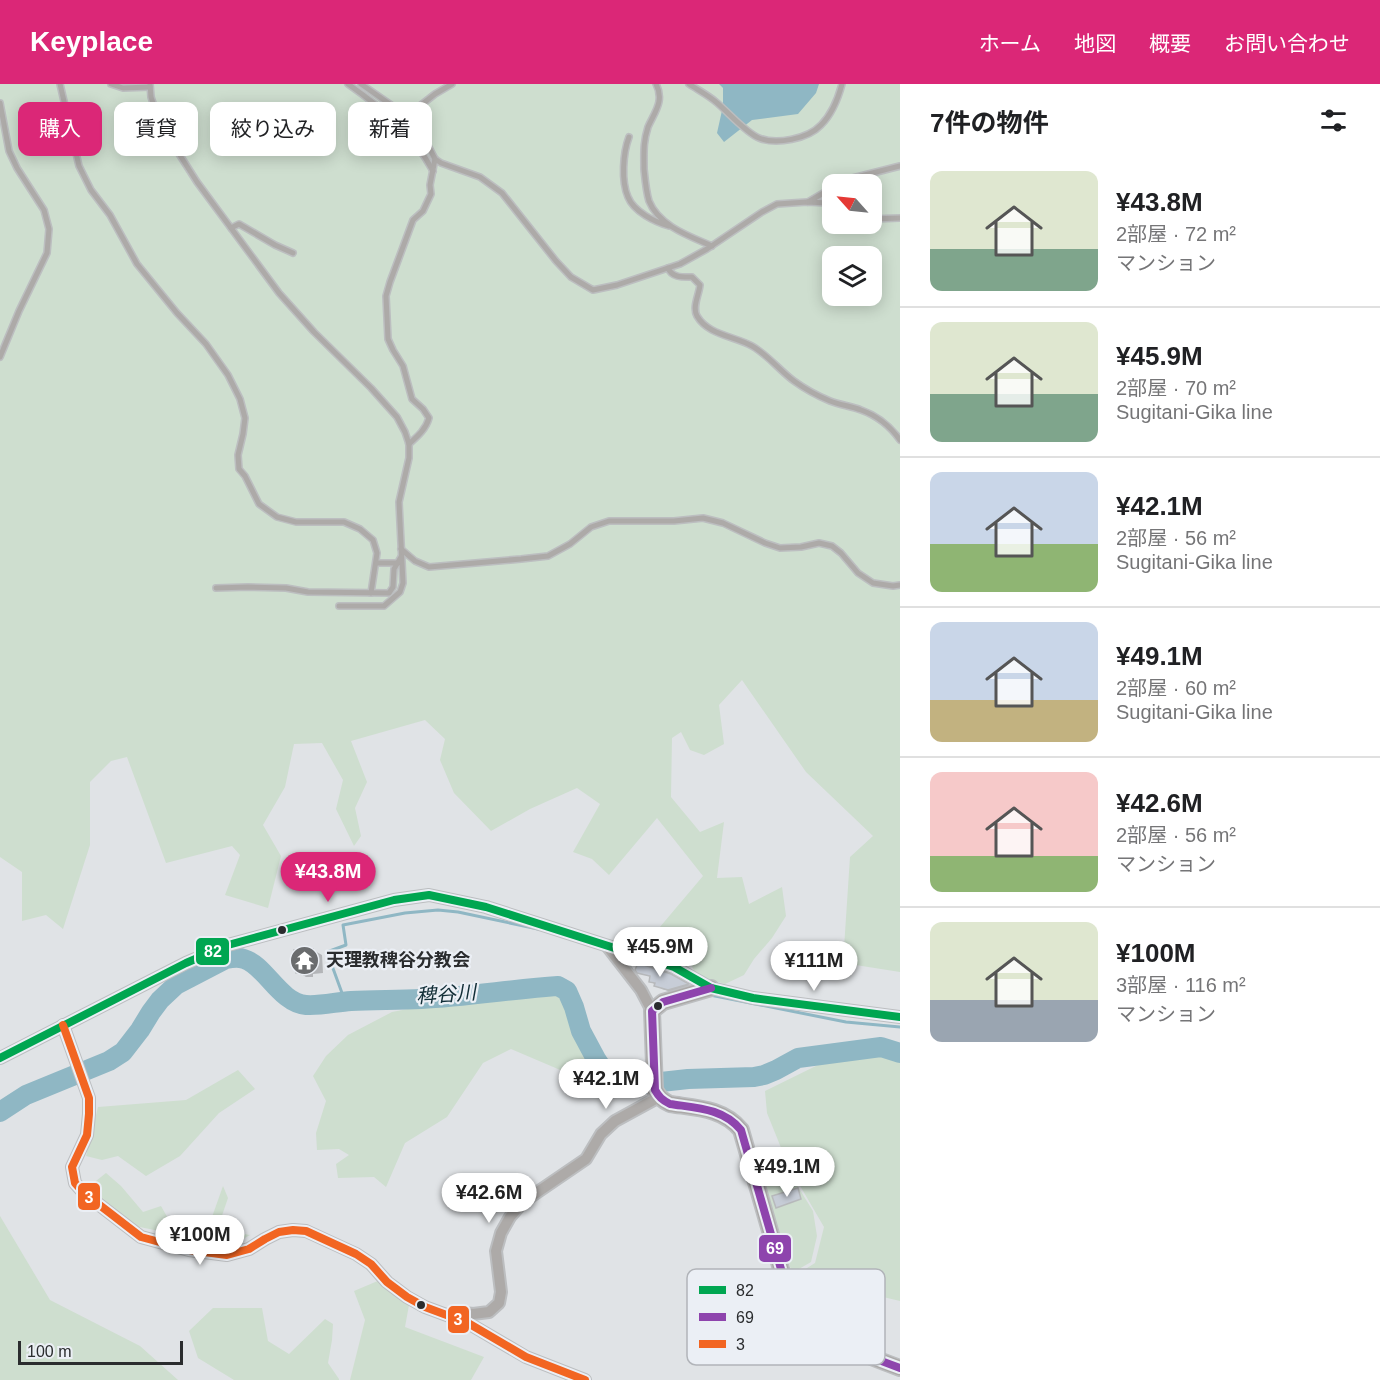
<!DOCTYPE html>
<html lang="ja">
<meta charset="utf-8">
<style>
body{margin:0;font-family:Arial,"Noto Sans JP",sans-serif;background:#f6f6f6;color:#202124;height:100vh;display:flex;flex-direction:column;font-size:22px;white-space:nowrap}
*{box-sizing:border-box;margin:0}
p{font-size:20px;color:#757577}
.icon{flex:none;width:33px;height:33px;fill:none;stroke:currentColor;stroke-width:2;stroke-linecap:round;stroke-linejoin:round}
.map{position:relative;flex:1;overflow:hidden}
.panel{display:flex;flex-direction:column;background:#fff;width:480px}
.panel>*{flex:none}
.hud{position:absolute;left:18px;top:18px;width:570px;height:54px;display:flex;gap:12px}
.needle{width:39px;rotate:297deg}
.buttons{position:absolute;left:822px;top:90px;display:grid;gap:12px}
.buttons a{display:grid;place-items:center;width:60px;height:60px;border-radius:12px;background:#fff;box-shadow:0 3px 15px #0003;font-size:30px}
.scale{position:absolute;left:18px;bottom:15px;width:165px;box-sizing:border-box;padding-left:6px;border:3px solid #2a2c2e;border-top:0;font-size:16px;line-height:21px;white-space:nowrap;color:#2a2c2e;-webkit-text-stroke:4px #ebeff5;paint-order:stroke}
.price{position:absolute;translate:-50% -51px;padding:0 14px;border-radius:21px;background:#fff;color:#222;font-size:20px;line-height:39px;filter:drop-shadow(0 2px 3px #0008)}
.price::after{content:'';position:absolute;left:50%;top:36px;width:18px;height:14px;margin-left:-9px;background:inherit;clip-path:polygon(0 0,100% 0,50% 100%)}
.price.current{background:#db2777;color:#fff}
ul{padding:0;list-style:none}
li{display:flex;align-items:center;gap:18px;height:150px;padding:0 30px}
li+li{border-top:2px solid #e0e0e0}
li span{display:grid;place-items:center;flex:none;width:168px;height:120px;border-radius:12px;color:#555}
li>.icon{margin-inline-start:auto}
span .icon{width:72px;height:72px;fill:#fffc;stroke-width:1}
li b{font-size:26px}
h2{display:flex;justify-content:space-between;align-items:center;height:72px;padding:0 30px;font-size:26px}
.pill{padding:0 21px;border-radius:12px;background:#fff;box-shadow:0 3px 15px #0003;font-size:21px;line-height:54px}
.pill.current{background:#db2777;color:#fff}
header{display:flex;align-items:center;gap:36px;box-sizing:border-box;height:84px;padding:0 30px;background:#db2777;color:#fff}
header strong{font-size:28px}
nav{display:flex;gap:33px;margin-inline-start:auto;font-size:21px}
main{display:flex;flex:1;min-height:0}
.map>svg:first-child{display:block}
.green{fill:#cedecf;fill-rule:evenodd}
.water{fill:#8fb7c4}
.shadow{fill:#0003}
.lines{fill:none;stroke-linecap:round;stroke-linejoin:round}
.stream{stroke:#8fb7c4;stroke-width:3}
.river{stroke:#8fb7c4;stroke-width:20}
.building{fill:#c7cdd7;stroke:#b8babc;stroke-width:1.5}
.lane-casing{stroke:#bcbec0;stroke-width:8}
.street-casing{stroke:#bcbec0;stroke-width:14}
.secondary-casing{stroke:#bcbec0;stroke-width:18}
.lane{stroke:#adaaa8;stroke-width:5}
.street{stroke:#adaaa8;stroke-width:10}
.secondary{stroke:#aba9a8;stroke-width:15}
.bus-1-casing{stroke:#ebeff5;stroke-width:12}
.bus-2-casing{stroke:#ebeff5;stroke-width:12}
.bus-3-casing{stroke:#ebeff5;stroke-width:12}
.bus-1{stroke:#00a651;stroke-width:8}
.bus-2{stroke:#8e44ad;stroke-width:8}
.bus-3{stroke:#f26522;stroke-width:8}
.bus-dot{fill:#2a2c2e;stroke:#ebeff5;stroke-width:2}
.labels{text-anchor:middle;stroke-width:4.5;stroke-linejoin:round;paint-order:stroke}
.poi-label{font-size:18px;font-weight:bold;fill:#2a2c2e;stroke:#ebeff5;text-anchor:start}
.water-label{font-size:20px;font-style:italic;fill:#122e37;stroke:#ebeff5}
.key{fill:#ebeff5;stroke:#b1b4b9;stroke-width:1.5}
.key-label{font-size:16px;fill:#2a2c2e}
.line-badge{stroke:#ebeff5;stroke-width:2}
.badge-label{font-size:16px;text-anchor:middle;font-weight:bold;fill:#fff}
</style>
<header>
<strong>Keyplace</strong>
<nav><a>ホーム</a><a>地図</a><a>概要</a><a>お問い合わせ</a></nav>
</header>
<main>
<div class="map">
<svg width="900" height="1296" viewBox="0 0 900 1296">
<rect width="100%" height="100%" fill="#e0e3e6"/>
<g class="green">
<path d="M0 0H900V888L843 879 850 773 873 752 806 688 742 596 719 621 724 660 704 671 690 666 681 648 672 654 671 713 700 748 724 738 717 794 742 793 749 820 782 803 786 832 772 854 754 875 744 891 725 900 697 892 686 872 643 863 703 792 657 734 609 791 592 775 573 768 600 720 577 704 530 725 491 747 454 709 440 676 445 655 425 636 351 657 367 698 355 724 361 752 354 762 336 725 343 696 322 659 294 660 285 703 263 741 281 772 268 824 225 811 240 771 232 762 166 779 127 673 111 677 90 698V761L63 845 46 831 22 837V788L0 773ZM832 100H872V140H832ZM832 172H872V212H832Z"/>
<path d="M551 903 573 929 587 975 572 991 511 965 483 979 447 1033 405 1059 386 1103 374 1093 338 1094 336 1080 349 1071 339 1065 317 1066 316 1049 326 1017 313 992 326 972 348 951 392 928 423 922 502 912Z"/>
<path d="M883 969 900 976V1217L841 1203 821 1213 796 1191 815 1179 824 1143 788 1081 767 1029 765 1007 826 977 865 970Z"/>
<path d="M238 986 255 1005 219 1029 180 1072 146 1092 118 1072 102 1076 86 1072 98 1023 186 1016Z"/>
<path d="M774 1064 813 1127 817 1152 811 1178 792 1189 769 1116 758 1071Z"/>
<path d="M106 1089 121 1102 143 1128 161 1122 170 1138 202 1144 212 1133 223 1102 228 1114 217 1146 250 1151 236 1159 212 1158 135 1142 98 1114 96 1097Z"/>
<path d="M0 1132 50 1216 140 1262 178 1296H0Z"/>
<path d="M380 1196 409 1221 405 1243 484 1273 471 1296H350L365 1236 354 1207Z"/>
<path d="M213 1224H262L268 1257 289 1270 325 1235 333 1240 332 1256 328 1279 339 1295V1296H234L198 1274 189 1247Z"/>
</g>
<path class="water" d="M719 0H819L816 9 798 30 752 36 724 58 717 49 723 22V4Z"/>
<g class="shadow">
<path d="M313 866 322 871 323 889 313 890V893H306L298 888Z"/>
<path d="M638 888 670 891 693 904 675 909 662 905 650 897 651 893Z"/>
</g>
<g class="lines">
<g class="stream">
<path d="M710 911 846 938 900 943"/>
<path d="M343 918 342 909 327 868 346 861 343 841 405 829 438 826 458 828 538 845"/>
</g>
<path class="river" d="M0 1028 26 1011 109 977 123 968 140 946 151 928 160 916 176 901 226 875C231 874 239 873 244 875 265 881 280 919 306 921 321 922 336 918 351 917 374 916 398 916 421 915 467 913 512 905 558 902L567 907 574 923 581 947 596 975 604 987 617 996 643 1000 688 995 754 993 764 991 776 986 798 974 881 963 900 969"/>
</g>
<g class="building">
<path d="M313 865 315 885 305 886V888L296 889 294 866Z"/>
<path d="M638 879 671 890 689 900 668 906 654 902 655 899 649 898 650 892 637 889 635 886Z"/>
<path d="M798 1104 801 1115 776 1124 772 1112Z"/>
</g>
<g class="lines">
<defs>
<g id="lane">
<path d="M60 0 79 82 91 106 110 131 137 180 177 229 206 260 228 291 240 315 245 334 243 350 238 371 239 385 245 392 259 420 277 433 296 438H344L360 445 373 456 377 469 371 509"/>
<path d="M111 0 123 4 150 3"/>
<path d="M150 0 151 13 160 40 197 98 279 209 314 248 371 304 397 333 405 348 409 360V374L399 418 403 499 400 508 384 522H339"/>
<path d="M348 0C382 24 413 49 433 87"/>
<path d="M361 0 407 32 420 46 435 75 441 79 480 93 502 109 556 177 571 193 593 206 617 201 680 180 707 165 762 128 777 120 807 118 828 119 832 121"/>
<path d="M656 0C665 17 654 29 648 43 643 59 644 68 644 85 645 95 646 107 649 117 659 142 689 152 712 162"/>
<path d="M689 0C698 6 708 11 716 18 727 27 746 49 759 54 776 61 808 55 821 41 832 30 838 15 842 0"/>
<path d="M0 19 9 67 17 84 44 126 49 145 47 169 19 227 0 273"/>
<path d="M407 32 435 10 452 0"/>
<path d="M629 53C623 69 621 97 628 113 634 128 655 138 669 142"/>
<path d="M839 100 845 96 900 82"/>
<path d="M808 118 832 104"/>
<path d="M872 135 900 134"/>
<path d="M231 144 239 140 275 161 293 169"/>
<path d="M668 184C672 194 683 193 692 193L700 201C699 211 692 223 697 232 708 251 734 252 752 262 768 271 779 286 794 297 805 305 818 312 830 317 840 321 851 322 861 326 878 332 890 342 900 356"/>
<path d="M409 360C418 352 426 345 429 334L423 325 412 315 403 282 393 266 388 255 386 212 390 198 413 136 423 127 431 110 430 101 435 75"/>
<path d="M401 465 415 477 429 483 521 475 548 472 570 460 591 443 609 437H674L703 434 723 439 765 459 780 464 801 463 819 459 832 462 841 469 858 489 873 499 893 502 900 501"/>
<path d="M377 479H398"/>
<path d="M216 504 248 503 286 504 308 508 389 509 393 503 394 485 401 473"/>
</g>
<g id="street">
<path d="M607 862 641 906 652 927"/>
<path d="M63 941 89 1014V1030L87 1051 72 1083 75 1099 84 1109 141 1153 189 1166 227 1171 249 1165 265 1155 279 1148 293 1146 306 1147 356 1170 371 1180 387 1198 407 1213 425 1223 468 1239 526 1273 585 1296"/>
<path d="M0 974 186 879 228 861 394 816 429 811 486 823 674 883 711 904 753 914 900 933"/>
<path d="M450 1230 456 1228 473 1230 489 1228 499 1219 501 1208 496 1167 501 1149 510 1133 523 1118 586 1075 601 1050 615 1037 659 1013"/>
</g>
<path id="secondary" d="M711 904 663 918 652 927 655 1006C659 1013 662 1016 670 1020 696 1024 723 1024 741 1046L783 1192C788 1205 792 1219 801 1230 821 1255 870 1273 900 1284"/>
</defs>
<use href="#lane" class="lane-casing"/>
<use href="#street" class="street-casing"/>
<use href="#secondary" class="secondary-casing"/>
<use href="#lane" class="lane"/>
<use href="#street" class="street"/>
<use href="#secondary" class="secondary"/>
<defs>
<path id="bus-1" d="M0 974 186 879 228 861 394 816 429 811 486 823 674 883 711 904 753 914 900 933"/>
<path id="bus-2" d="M711 904 663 918 652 927 655 1006C659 1013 662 1016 670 1020 696 1024 723 1024 741 1046L783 1192C788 1205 792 1219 801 1230 821 1255 870 1273 900 1284"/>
<path id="bus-3" d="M63 941 89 1014V1030L87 1051 72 1083 75 1099 84 1109 141 1153 189 1166 227 1171 249 1165 265 1155 279 1148 293 1146 306 1147 356 1170 371 1180 387 1198 407 1213 425 1223 468 1239 526 1273 585 1296"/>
</defs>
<use href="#bus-1" class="bus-1-casing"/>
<use href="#bus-2" class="bus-2-casing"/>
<use href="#bus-3" class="bus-3-casing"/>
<use href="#bus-1" class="bus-1"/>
<use href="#bus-2" class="bus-2"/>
<use href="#bus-3" class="bus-3"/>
</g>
<defs>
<symbol id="temple-disc" viewBox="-11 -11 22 22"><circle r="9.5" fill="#6a6c6e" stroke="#ebeff5"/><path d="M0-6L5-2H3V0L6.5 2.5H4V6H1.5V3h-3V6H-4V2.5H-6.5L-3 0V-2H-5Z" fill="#fff"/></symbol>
</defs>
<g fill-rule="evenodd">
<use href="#temple-disc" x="288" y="860" width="33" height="33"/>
</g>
<g class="bus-dot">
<circle cx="282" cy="846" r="5"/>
<circle cx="658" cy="922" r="5"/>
<circle cx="421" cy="1221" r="5"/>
</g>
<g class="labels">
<g class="poi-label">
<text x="326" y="882">天理教稗谷分教会</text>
</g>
<g class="water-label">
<text transform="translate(446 910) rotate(-4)" y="7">稗谷川</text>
</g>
</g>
<rect x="687" y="1185" width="198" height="96" rx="9" class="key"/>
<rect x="699" y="1202" width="27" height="8" fill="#00a651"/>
<rect x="699" y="1229" width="27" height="8" fill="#8e44ad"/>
<rect x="699" y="1256" width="27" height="8" fill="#f26522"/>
<g class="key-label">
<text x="736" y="1212">82</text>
<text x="736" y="1239">69</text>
<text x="736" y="1266">3</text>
</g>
<g class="line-badge">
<rect x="195" y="853" width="35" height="29" rx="6" fill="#00a651"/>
<rect x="77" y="1098" width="24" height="29" rx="6" fill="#f26522"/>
<rect x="758" y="1150" width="34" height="29" rx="6" fill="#8e44ad"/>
<rect x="447" y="1221" width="23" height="29" rx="6" fill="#f26522"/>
</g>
<g class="badge-label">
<text x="213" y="873">82</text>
<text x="89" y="1119">3</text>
<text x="775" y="1170">69</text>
<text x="458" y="1241">3</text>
</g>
</svg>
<div class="buttons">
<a><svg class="needle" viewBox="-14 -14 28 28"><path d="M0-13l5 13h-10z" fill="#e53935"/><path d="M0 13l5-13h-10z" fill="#757577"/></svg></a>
<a><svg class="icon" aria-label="layers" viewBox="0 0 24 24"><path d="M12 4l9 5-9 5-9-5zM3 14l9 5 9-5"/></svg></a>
</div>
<div class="scale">100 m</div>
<b class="price current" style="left:328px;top:819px">¥43.8M</b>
<b class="price" style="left:660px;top:894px">¥45.9M</b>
<b class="price" style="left:814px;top:908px">¥111M</b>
<b class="price" style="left:606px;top:1026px">¥42.1M</b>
<b class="price" style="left:787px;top:1114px">¥49.1M</b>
<b class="price" style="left:489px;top:1140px">¥42.6M</b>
<b class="price" style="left:200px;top:1182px">¥100M</b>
<div class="hud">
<a class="pill current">購入</a>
<a class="pill">賃貸</a>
<a class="pill">絞り込み</a>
<a class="pill">新着</a>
</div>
</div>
<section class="panel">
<h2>7件の物件<svg class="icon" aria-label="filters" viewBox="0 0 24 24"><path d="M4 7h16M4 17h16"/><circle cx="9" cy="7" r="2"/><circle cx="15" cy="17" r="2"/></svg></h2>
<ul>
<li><span style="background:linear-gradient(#dfe7d0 65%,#7fa58c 0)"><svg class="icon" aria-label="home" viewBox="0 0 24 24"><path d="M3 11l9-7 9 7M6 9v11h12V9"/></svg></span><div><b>¥43.8M</b><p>2部屋 · 72 m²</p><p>マンション</p></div></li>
<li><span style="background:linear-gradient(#dfe7d0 60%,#7fa58c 0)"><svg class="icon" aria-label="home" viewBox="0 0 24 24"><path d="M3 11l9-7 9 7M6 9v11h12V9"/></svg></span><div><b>¥45.9M</b><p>2部屋 · 70 m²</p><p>Sugitani-Gika line</p></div></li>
<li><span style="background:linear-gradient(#c9d6e8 60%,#8fb573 0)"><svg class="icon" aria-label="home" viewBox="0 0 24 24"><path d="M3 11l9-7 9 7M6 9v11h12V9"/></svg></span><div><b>¥42.1M</b><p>2部屋 · 56 m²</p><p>Sugitani-Gika line</p></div></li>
<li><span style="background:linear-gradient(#c9d6e8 65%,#c2b280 0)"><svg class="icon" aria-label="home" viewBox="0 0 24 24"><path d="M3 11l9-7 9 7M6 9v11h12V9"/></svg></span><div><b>¥49.1M</b><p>2部屋 · 60 m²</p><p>Sugitani-Gika line</p></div></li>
<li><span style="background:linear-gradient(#f6c9c9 70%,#8fb573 0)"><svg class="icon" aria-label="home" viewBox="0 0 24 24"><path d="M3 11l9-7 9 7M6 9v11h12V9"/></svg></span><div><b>¥42.6M</b><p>2部屋 · 56 m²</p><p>マンション</p></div></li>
<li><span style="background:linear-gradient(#dfe7d0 65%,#9aa5b1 0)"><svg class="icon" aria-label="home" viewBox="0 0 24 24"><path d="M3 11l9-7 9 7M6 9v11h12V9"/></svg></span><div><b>¥100M</b><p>3部屋 · 116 m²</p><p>マンション</p></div></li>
</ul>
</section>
</main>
